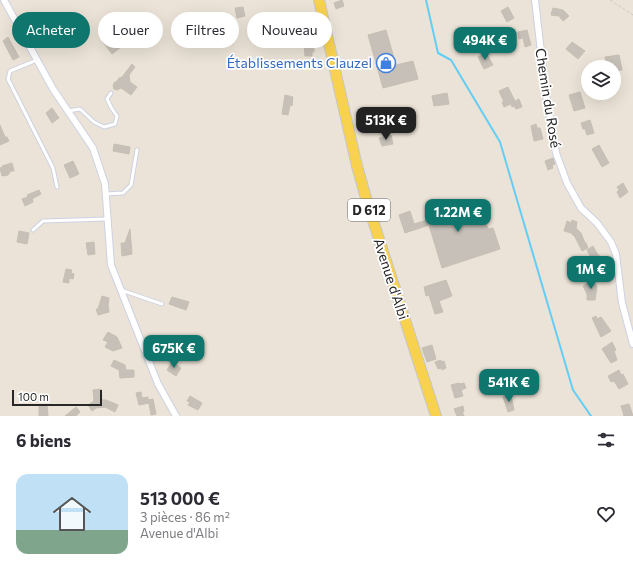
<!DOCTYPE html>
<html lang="fr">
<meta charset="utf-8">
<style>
body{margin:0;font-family:Commissioner,sans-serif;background:#f2f2f3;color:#2b2b33;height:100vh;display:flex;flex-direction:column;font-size:15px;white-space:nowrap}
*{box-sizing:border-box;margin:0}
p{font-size:13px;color:#7c7c81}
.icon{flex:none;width:22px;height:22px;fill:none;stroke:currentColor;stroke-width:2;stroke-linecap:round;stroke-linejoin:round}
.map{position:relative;height:416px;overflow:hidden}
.drawer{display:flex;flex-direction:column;background:#fff;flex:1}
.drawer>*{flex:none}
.guide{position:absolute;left:12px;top:12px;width:400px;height:36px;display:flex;gap:8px}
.controls{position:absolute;left:581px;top:60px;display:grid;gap:8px}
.controls a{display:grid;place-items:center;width:40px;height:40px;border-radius:50%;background:#fff;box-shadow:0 4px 16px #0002;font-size:20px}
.scale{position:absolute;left:12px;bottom:10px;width:90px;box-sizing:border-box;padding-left:4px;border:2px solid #272727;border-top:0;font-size:11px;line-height:14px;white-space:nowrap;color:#272727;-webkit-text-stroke:3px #fff;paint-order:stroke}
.price{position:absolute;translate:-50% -34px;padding:0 9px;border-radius:8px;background:#0f766e;color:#fff;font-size:13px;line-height:26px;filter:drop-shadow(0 1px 2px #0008)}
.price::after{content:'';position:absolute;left:50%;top:24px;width:12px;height:9px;margin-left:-6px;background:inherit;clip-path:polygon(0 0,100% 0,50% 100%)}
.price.active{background:#222;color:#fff}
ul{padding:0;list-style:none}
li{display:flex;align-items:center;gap:12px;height:100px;padding:0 16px}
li+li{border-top:1px solid #e1e1e2}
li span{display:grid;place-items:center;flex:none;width:112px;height:80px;border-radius:12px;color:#555}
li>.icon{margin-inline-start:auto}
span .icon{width:48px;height:48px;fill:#fffc;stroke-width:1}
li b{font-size:17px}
h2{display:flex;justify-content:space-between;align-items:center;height:48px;padding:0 16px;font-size:17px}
.chip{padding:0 14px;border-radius:18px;background:#fff;box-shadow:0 4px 16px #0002;font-size:14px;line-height:36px}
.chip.active{background:#0f766e;color:#fff}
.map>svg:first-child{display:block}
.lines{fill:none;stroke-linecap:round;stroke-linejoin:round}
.stream{stroke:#63cef5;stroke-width:2}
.building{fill:#c6c0b8;stroke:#c6bfb2}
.lane-casing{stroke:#cdd1e2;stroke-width:5}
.street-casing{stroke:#cdd1e2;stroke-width:8}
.primary-casing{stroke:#c7c7c7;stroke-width:12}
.path{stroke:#c7c7c7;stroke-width:1;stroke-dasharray:3 2;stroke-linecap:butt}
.lane{stroke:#fff;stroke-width:3}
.street{stroke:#fff;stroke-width:6}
.primary{stroke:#f8d14f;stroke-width:10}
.labels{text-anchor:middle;stroke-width:3.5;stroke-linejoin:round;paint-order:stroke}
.shield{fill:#fff;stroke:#686868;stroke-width:1}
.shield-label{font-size:13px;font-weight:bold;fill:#272727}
.shop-label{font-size:14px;fill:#366cbe;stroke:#fff;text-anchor:end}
.street-label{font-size:14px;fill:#272727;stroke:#fff}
</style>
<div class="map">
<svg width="633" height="416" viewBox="0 0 633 416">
<rect width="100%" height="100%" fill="#ebe3d7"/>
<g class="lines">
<path class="stream" d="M426 0 438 53 451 60 500 142 573 390 591 416"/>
</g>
<g class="building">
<path d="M342 0 344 6 336 9 334 3Z"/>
<path d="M243 7 245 16 237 18 235 8Z"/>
<path d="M508 7 514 18 507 22 501 11Z"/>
<path d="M553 8 563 10 569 16 563 21 559 16 551 15Z"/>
<path d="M117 27 122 32 113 37 121 47 112 54 102 41Z"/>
<path d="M386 30 396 65 413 61 418 79 383 88 368 35Z"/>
<path d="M527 30 531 45 525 47 523 38 519 39 518 32Z"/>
<path d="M8 37 19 57 13 60 3 41Z"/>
<path d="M572 42 585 51 578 59 566 49Z"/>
<path d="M314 44V52H312V56H305L304 45Z"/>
<path d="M486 53 493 65 484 69 478 57Z"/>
<path d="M619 55 622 70 614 71 612 64 607 65 605 57Z"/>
<path d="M132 64 135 67 129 75 130 82 137 87 131 95 121 88 117 90 114 89 113 86 114 83 118 80 119 78 122 77Z"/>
<path d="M508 87 515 101 519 99 522 107 516 109 514 106 512 107 511 104 504 107 502 102H504L499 91Z"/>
<path d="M580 92 585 108 574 111 569 95Z"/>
<path d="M447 93 449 104 434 106 432 96Z"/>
<path d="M285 95 293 97 292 106 290 105 288 115 282 114Z"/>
<path d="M52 108 59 118 52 123 46 113Z"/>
<path d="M590 120 594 133 587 135 585 129H583L581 123Z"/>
<path d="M536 124 537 128H540L543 139 534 141 531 126Z"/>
<path d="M0 125 5 137H7L9 141 0 145Z"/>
<path d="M391 135 393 144 382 146 379 138Z"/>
<path d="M114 144 130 147 129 154 113 151Z"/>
<path d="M599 145 609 163 602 167 592 149Z"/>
<path d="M553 158 555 164 552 165 553 168 548 170 545 161Z"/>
<path d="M73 161 79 174 70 178 64 165Z"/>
<path d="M12 163 14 171H11L8 175 2 176 0 168 3 167 2 166Z"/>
<path d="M623 183 628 192 620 198 617 192 619 190 617 187Z"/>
<path d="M39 190 41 194 32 199 33 202 25 206 22 199 28 197 27 195Z"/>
<path d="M464 200 467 208 485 202 489 215 484 216 488 229 493 228 500 249 442 268 429 225 405 233 399 215 410 211 414 224 455 212 453 203Z"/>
<path d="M572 220 577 222 576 228 581 233 585 243H586L588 248 582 251 575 237 571 233 564 231 567 221 571 223Z"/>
<path d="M130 229 132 254 122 256 121 243H125Z"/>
<path d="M19 231 29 233 27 244 17 242Z"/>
<path d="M94 242 95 254 88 255 86 243Z"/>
<path d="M593 246 598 255 601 257 600 259 603 261 600 265 588 258 590 256 587 250Z"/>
<path d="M66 269 72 270 71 273 74 274 73 279 69 278V283L63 282Z"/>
<path d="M446 280 452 296 439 301 443 312 435 314 429 295 426 296 424 287Z"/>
<path d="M593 280 597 287 595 300H587V294L583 286Z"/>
<path d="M102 296 109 298 108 305 109 312 98 315 96 309H98Z"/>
<path d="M172 297 189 302 186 310 169 304Z"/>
<path d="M596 316 597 319 601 317 611 331 601 337 592 318Z"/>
<path d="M108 332 117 337 122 348 113 351 105 347 108 342 103 340Z"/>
<path d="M612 342 616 350 614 351 617 360 611 363 602 349Z"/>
<path d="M432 345 436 359 427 362 422 348Z"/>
<path d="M114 360 125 365 126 370H134V377L120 378 119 370 111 366Z"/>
<path d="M441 360V362L444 361 446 368 442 370 441 368 438 369 435 362Z"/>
<path d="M172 362 181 368 176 376 167 370Z"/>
<path d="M619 370 621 375 623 374 628 384 619 389 614 381 611 382 608 376Z"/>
<path d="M459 383 460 384 464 383 466 388 461 390 463 396 455 398 451 385Z"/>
<path d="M101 389 102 400H106L118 405 115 412 105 407 96 408 92 411 88 405 94 401 93 390Z"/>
<path d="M141 392 142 398 148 397V400L153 399 156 414 151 415 149 403 139 405 136 393Z"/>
<path d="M190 396 202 403 198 410 188 405 190 402 187 401Z"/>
<path d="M507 396 508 397 511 396 514 410 508 412 503 397Z"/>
<path d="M629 404 633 416H624L621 406Z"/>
<path d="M39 405H47L48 416H39Z"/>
<path d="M463 406 464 412H462L464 416H457L454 409Z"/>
<path d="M76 407 80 412 76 416H65Z"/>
</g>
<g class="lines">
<defs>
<g id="lane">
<path d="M37 60 10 71 8 79 53 168 57 187"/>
<path d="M68 111 80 109 94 122 104 127 115 124 117 116 112 109 107 99 111 93"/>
<path d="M106 194 123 193 131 185 137 150"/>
<path d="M33 230 43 221 107 219"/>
<path d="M121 290 162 304"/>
</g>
<g id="street">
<path d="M4 0 53 89 93 148 105 184 111 265 158 384 176 416"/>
<path d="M535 0 546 95 556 153 567 183 581 208 597 223 611 242 616 254 622 303 633 344"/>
</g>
<path id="primary" d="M319 0 357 166 368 205 436 416"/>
</defs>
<use href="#lane" class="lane-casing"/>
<use href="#street" class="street-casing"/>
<use href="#primary" class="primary-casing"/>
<path class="path" d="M610 0 633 15"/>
<use href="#lane" class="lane"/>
<use href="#street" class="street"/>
<use href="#primary" class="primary"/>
</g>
<defs>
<symbol id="shop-ring" viewBox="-11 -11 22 22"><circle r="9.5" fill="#fff" stroke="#3f7fe0" stroke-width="1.5"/><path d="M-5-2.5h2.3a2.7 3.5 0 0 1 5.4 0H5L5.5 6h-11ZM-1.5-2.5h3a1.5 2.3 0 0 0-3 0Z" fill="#3f7fe0"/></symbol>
</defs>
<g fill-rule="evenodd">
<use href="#shop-ring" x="375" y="52" width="22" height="22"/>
</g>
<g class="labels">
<rect class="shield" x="348" y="199" width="42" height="22" rx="3"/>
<g class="shield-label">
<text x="369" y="215">D 612</text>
</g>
<g class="shop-label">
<text x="372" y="68">Établissements Clauzel</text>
</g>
<g class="street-label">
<text transform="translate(548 98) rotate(81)" y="5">Chemin du Rosé</text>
<text transform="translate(391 279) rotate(72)" y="5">Avenue d'Albi</text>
</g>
</g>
</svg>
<div class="controls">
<a><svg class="icon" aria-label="layers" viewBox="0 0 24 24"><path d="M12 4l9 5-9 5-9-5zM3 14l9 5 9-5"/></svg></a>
</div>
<div class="scale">100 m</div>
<b class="price" style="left:485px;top:61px">494K €</b>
<b class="price active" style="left:386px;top:141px">513K €</b>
<b class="price" style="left:458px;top:233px">1.22M €</b>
<b class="price" style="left:591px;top:290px">1M €</b>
<b class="price" style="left:174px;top:369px">675K €</b>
<b class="price" style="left:509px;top:403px">541K €</b>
<div class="guide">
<a class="chip active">Acheter</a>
<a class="chip">Louer</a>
<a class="chip">Filtres</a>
<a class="chip">Nouveau</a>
</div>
</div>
<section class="drawer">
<h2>6 biens<svg class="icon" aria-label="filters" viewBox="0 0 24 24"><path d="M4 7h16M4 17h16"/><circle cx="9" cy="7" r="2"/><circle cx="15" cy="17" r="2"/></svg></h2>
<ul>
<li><span style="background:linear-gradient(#bfe0f5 70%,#7fa58c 0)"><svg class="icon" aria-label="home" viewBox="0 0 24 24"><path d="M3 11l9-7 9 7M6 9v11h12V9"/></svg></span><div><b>513 000 €</b><p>3 pièces · 86 m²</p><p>Avenue d'Albi</p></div><svg class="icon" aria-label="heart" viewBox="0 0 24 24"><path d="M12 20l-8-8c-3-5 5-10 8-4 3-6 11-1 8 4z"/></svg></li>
</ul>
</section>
